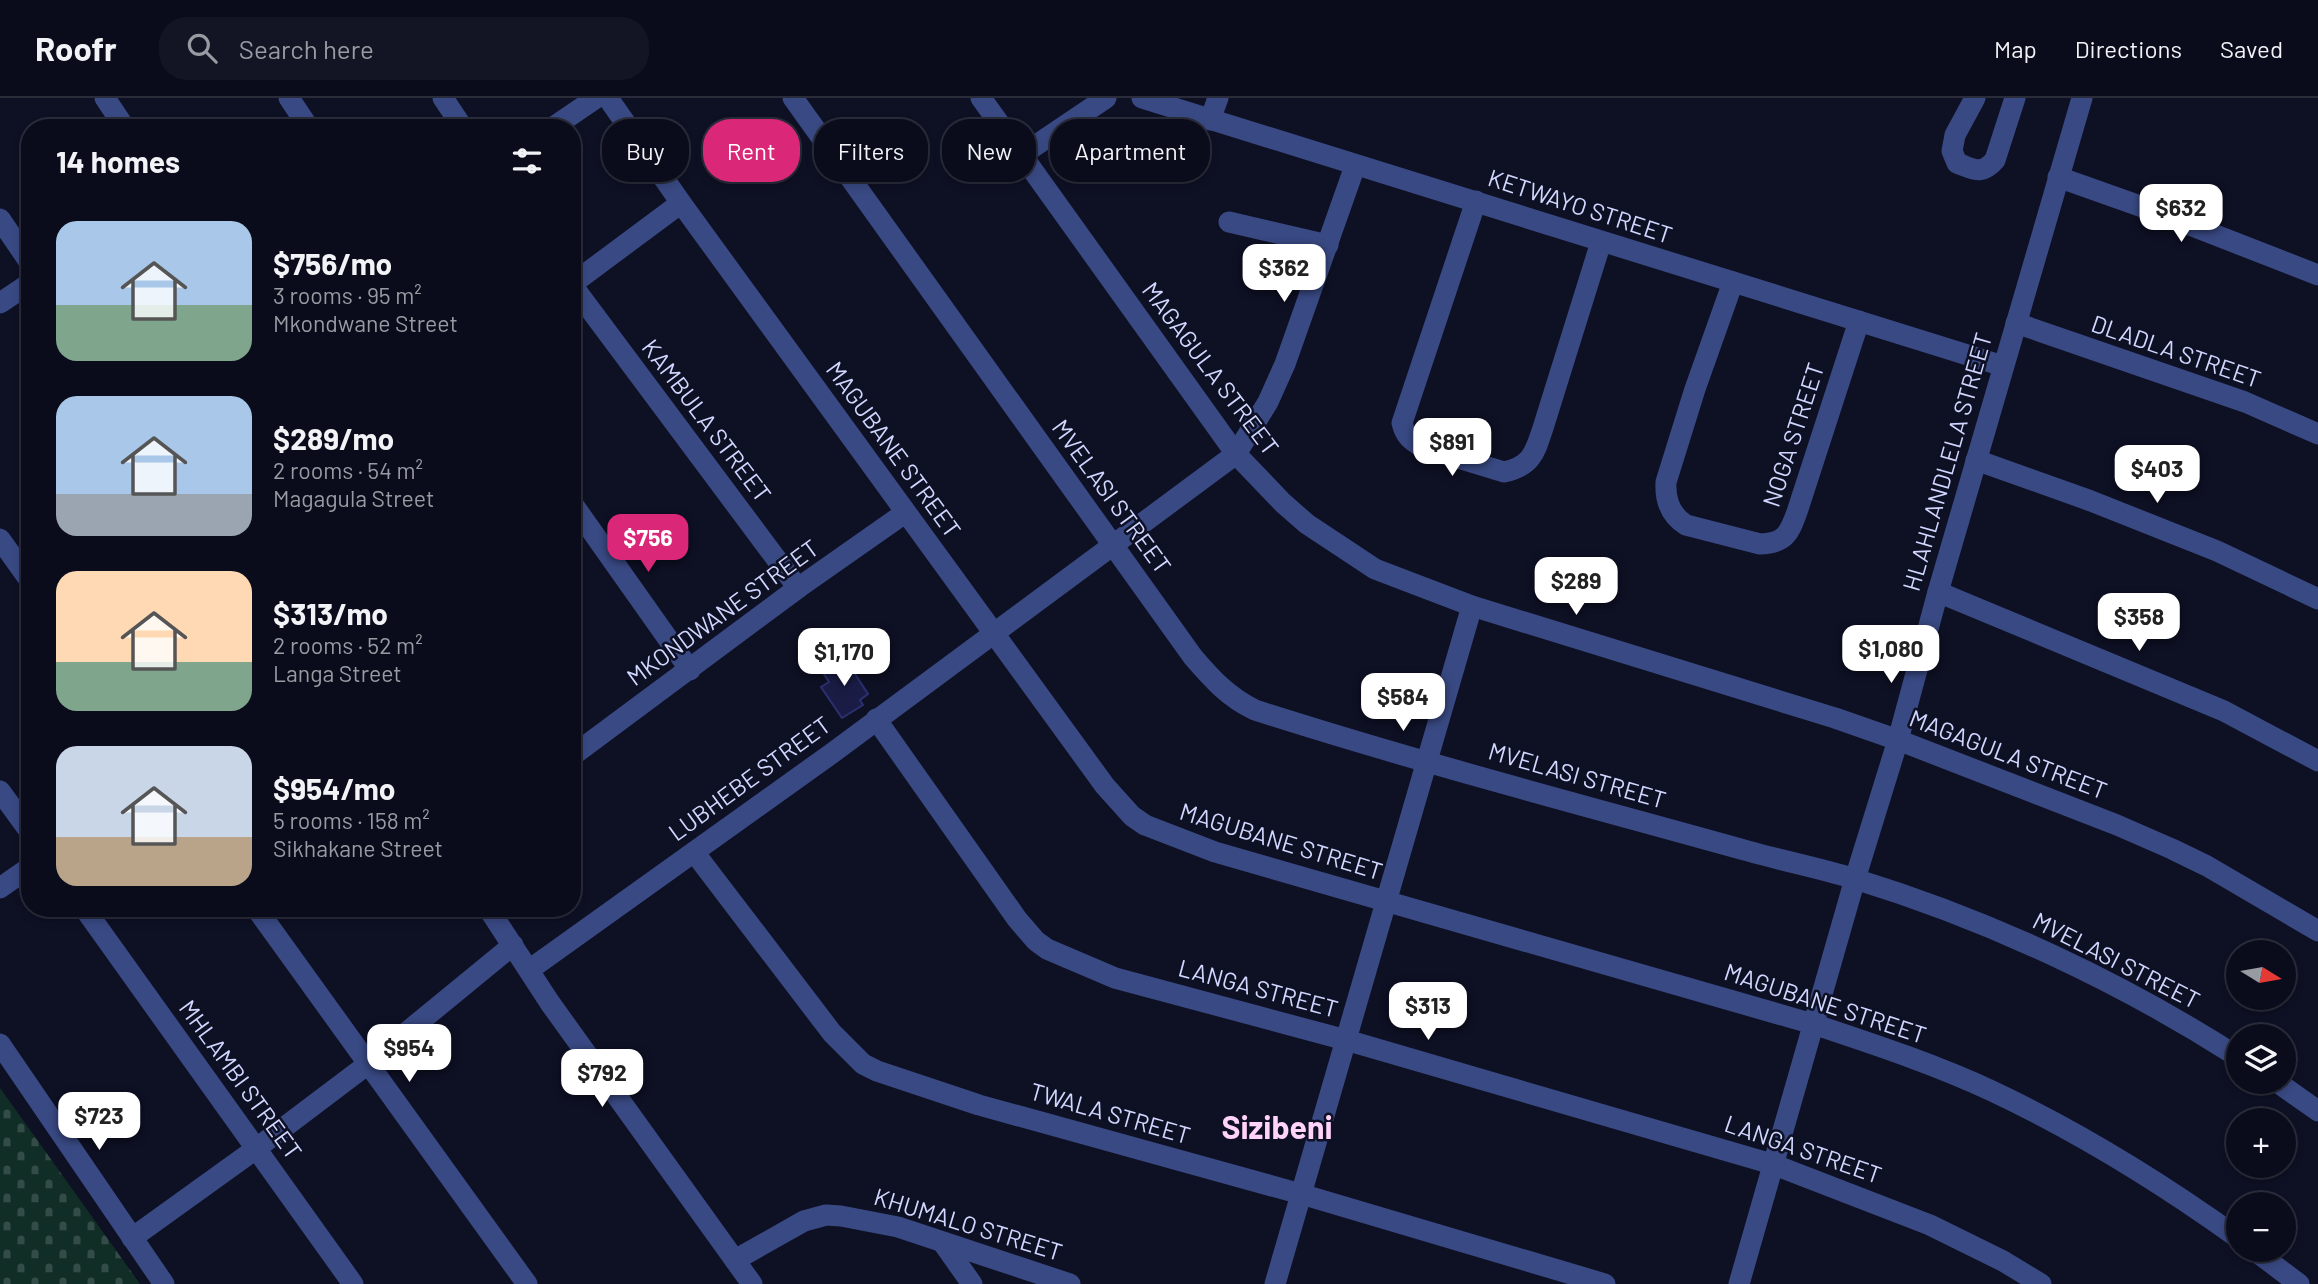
<!DOCTYPE html>
<meta charset="utf-8">
<style>
body{margin:0;font-family:Barlow,sans-serif;background:#131524;color:#f1f3f6;height:100vh;display:flex;flex-direction:column;font-size:26px;white-space:nowrap}
*{box-sizing:border-box;margin:0}
p{font-size:23px;color:#999ba3}
.icon{flex:none;width:38px;height:38px;fill:none;stroke:currentColor;stroke-width:2;stroke-linecap:round;stroke-linejoin:round}
.map{position:relative;flex:1;overflow:hidden}
.panel{position:absolute;left:21px;top:21px;width:560px;height:798px;display:flex;flex-direction:column;background:#0a0c1b;border-radius:28px;box-shadow:0 4px 10px #0003,0 0 0 2px #2a2c3a}
.panel>*{flex:none}
.banner{position:absolute;left:602px;top:21px;width:665px;height:63px;display:flex;gap:14px}
.needle{width:46px;rotate:101deg}
.buttons{position:absolute;left:2226px;top:842px;display:grid;gap:14px}
.buttons a{display:grid;place-items:center;width:70px;height:70px;border-radius:50%;background:#0a0c1b;box-shadow:0 4px 10px #0003,0 0 0 2px #2a2c3a;font-size:35px}
.price{position:absolute;translate:-50% -60px;padding:0 16px;border-radius:14px;background:#fff;color:#222;font-size:23px;line-height:46px;filter:drop-shadow(0 2px 4px #0008)}
.price::after{content:'';position:absolute;left:50%;top:42px;width:21px;height:16px;margin-left:-10px;background:inherit;clip-path:polygon(0 0,100% 0,50% 100%)}
.price.on{background:#db2777;color:#fff}
ul{padding:0;list-style:none}
li{display:flex;align-items:center;gap:21px;height:175px;padding:0 35px}
li span{display:grid;place-items:center;flex:none;width:196px;height:140px;border-radius:21px;color:#555}
li>.icon{margin-inline-start:auto}
span .icon{width:84px;height:84px;fill:#fffc;stroke-width:1}
li b{font-size:30px}
h2{display:flex;justify-content:space-between;align-items:center;height:84px;padding:0 35px;font-size:30px}
.chip{padding:0 24px;border-radius:28px;background:#0a0c1b;box-shadow:0 4px 10px #0003,0 0 0 2px #2a2c3a;font-size:24px;line-height:63px}
.chip.on{background:#db2777;color:#fff}
header{display:flex;align-items:center;gap:42px;box-sizing:border-box;height:98px;padding:0 35px;background:#0a0c1b;border-bottom:2px solid #2a2c3a}
header strong{font-size:33px}
nav{display:flex;gap:38px;margin-inline-start:auto;font-size:24px}
.search{width:490px;height:63px;background:#131524;display:flex;align-items:center;gap:18px;box-sizing:border-box;padding:0 24px;border-radius:28px;color:#999ba3;font-size:26px}
.map>svg:first-child{display:block}
.cemetery{fill:url(#cemetery-stones)}
.building{fill:#1a1c45;stroke:#2c3071;stroke-width:2}
.lines{fill:none;stroke-linecap:round;stroke-linejoin:round}
.minor{stroke:#394983;stroke-width:21}
.labels{text-anchor:middle;stroke-width:5;stroke-linejoin:round;paint-order:stroke}
.street-label{font-size:24px;fill:#d1d7ff;stroke:#0e1024}
.district-label{font-size:32px;font-weight:bold;fill:#ffd3fa;stroke:#0e1024}
</style>
<header>
<strong>Roofr</strong>
<div class="search"><svg class="icon" aria-label="search" viewBox="0 0 24 24"><circle cx="10" cy="10" r="6"/><path d="M15 15l6 6"/></svg>Search here</div>
<nav><a>Map</a><a>Directions</a><a>Saved</a></nav>
</header>
<div class="map">
<svg width="2318" height="1186" viewBox="0 0 2318 1186">
<defs>
<pattern id="cemetery-stones" width="16" height="16" patternUnits="userSpaceOnUse" patternTransform="scale(1.75)"><rect width="16" height="16" fill="#112e26"/><path d="M2 7V4a2 2 0 0 1 4 0v3zM10 15v-3a2 2 0 0 1 4 0v3z" fill="#334c47"/></pattern>
</defs>
<rect width="100%" height="100%" fill="#0e1024"/>
<path class="cemetery" d="M0 990 140 1186H0Z"/>
<path class="building" d="M844 559 868 596 860 602 863 607 842 620 821 589 829 584 822 573Z"/>
<g class="lines">
<g class="minor">
<path d="M105 0 125 30"/>
<path d="M289 0 309 30"/>
<path d="M443 0 463 30"/>
<path d="M608 0 681 105 1105 688 1132 718 1145 727 1215 754 1813 926C1873 946 1934 966 1992 993 2079 1034 2160 1084 2238 1140"/>
<path d="M793 0 1193 559C1212 581 1228 599 1255 612 1417 664 1583 707 1748 753 1783 763 1820 770 1855 781 1989 822 2121 884 2238 959"/>
<path d="M981 0 1236 356 1283 405 1307 426 1375 471 1472 508 1835 620 1898 642 2117 727 2172 751 2207 768 2318 833"/>
<path d="M1142 0 2003 268"/>
<path d="M1975 0 1955 37 1952 53 1957 65C1974 71 1981 78 1995 62L2015 0"/>
<path d="M1210 22 1218 0"/>
<path d="M552 30 596 0"/>
<path d="M1023 56 1106 0"/>
<path d="M2058 79 2154 113 2318 177"/>
<path d="M1476 103 1402 325C1405 338 1411 342 1422 349L1504 374C1532 368 1535 354 1543 330L1601 144"/>
<path d="M0 121 30 165"/>
<path d="M1229 124 1328 147"/>
<path d="M1733 184 1695 291 1666 384C1665 402 1670 417 1686 427L1760 446C1785 445 1789 436 1797 414L1859 223"/>
<path d="M572 186 681 105"/>
<path d="M572 187 798 490"/>
<path d="M0 205 30 185"/>
<path d="M2016 225 2245 304 2318 336"/>
<path d="M1976 362 2091 403 2217 453 2318 501"/>
<path d="M572 405 690 572"/>
<path d="M0 441 30 483"/>
<path d="M1938 494 2224 613 2318 663"/>
<path d="M876 621 1017 821 1036 843 1047 851 1115 880 1346 942 1772 1066 1930 1127 2003 1163 2041 1186"/>
<path d="M572 658 798 490 905 415"/>
<path d="M0 693 30 734"/>
<path d="M694 754 832 935 863 966 877 973 979 1007 1301 1096 1605 1186"/>
<path d="M0 790 30 769"/>
<path d="M84 810 353 1186"/>
<path d="M256 810 527 1186"/>
<path d="M488 810 550 905 752 1186"/>
<path d="M529 872 831 656 1236 356 1268 304 1285 266 1355 68"/>
<path d="M0 946 164 1186"/>
<path d="M2277 984 2318 1013"/>
<path d="M132 1140 257 1050 368 966 513 847"/>
<path d="M943 1145 972 1186"/>
<path d="M2254 1152 2299 1186"/>
<path d="M735 1162 804 1123 826 1117 841 1118 898 1129 1070 1186"/>
<path d="M1275 1186 1472 508"/>
<path d="M1739 1186 1855 781 1898 642 1938 494 2082 0"/>
</g>
</g>
<g class="labels">
<g class="street-label">
<text transform="translate(1580 109) rotate(18)" y="8">KETWAYO STREET</text>
<text transform="translate(2176 254) rotate(19)" y="8">DLADLA STREET</text>
<text transform="translate(1210 271) rotate(53)" y="8">MAGAGULA STREET</text>
<text transform="translate(706 323) rotate(53)" y="8">KAMBULA STREET</text>
<text transform="translate(1794 337) rotate(-72)" y="8">NOGA STREET</text>
<text transform="translate(893 352) rotate(54)" y="8">MAGUBANE STREET</text>
<text transform="translate(1948 364) rotate(-74)" y="8">HLAHLANDLELA STREET</text>
<text transform="translate(1111 399) rotate(54)" y="8">MVELASI STREET</text>
<text transform="translate(723 515) rotate(-36)" y="8">MKONDWANE STREET</text>
<text transform="translate(2008 657) rotate(21)" y="8">MAGAGULA STREET</text>
<text transform="translate(1577 678) rotate(16)" y="8">MVELASI STREET</text>
<text transform="translate(750 681) rotate(-36)" y="8">LUBHEBE STREET</text>
<text transform="translate(1281 744) rotate(17)" y="8">MAGUBANE STREET</text>
<text transform="translate(2116 863) rotate(27)" y="8">MVELASI STREET</text>
<text transform="translate(1258 891) rotate(15)" y="8">LANGA STREET</text>
<text transform="translate(1825 906) rotate(18)" y="8">MAGUBANE STREET</text>
<text transform="translate(240 982) rotate(54)" y="8">MHLAMBI STREET</text>
<text transform="translate(1110 1016) rotate(16)" y="8">TWALA STREET</text>
<text transform="translate(1803 1052) rotate(19)" y="8">LANGA STREET</text>
<text transform="translate(968 1127) rotate(17)" y="8">KHUMALO STREET</text>
</g>
<g class="district-label">
<text x="1277" y="1041">Sizibeni</text>
</g>
</g>
</svg>
<div class="buttons">
<a><svg class="needle" viewBox="-14 -14 28 28"><path d="M0-13l5 13h-10z" fill="#e53935"/><path d="M0 13l5-13h-10z" fill="#999ba3"/></svg></a>
<a><svg class="icon" aria-label="layers" viewBox="0 0 24 24"><path d="M12 4l9 5-9 5-9-5zM3 14l9 5 9-5"/></svg></a>
<a>+</a>
<a>−</a>
</div>
<b class="price" style="left:2181px;top:146px">$632</b>
<b class="price" style="left:1284px;top:206px">$362</b>
<b class="price" style="left:1452px;top:380px">$891</b>
<b class="price" style="left:2157px;top:407px">$403</b>
<b class="price on" style="left:648px;top:476px">$756</b>
<b class="price" style="left:1576px;top:519px">$289</b>
<b class="price" style="left:2139px;top:555px">$358</b>
<b class="price" style="left:1891px;top:587px">$1,080</b>
<b class="price" style="left:844px;top:590px">$1,170</b>
<b class="price" style="left:1403px;top:635px">$584</b>
<b class="price" style="left:1428px;top:944px">$313</b>
<b class="price" style="left:409px;top:986px">$954</b>
<b class="price" style="left:602px;top:1011px">$792</b>
<b class="price" style="left:99px;top:1054px">$723</b>
<div class="banner">
<a class="chip">Buy</a>
<a class="chip on">Rent</a>
<a class="chip">Filters</a>
<a class="chip">New</a>
<a class="chip">Apartment</a>
</div>
<section class="panel">
<h2>14 homes<svg class="icon" aria-label="filters" viewBox="0 0 24 24"><path d="M4 7h16M4 17h16"/><circle cx="9" cy="7" r="2"/><circle cx="15" cy="17" r="2"/></svg></h2>
<ul>
<li><span style="background:linear-gradient(#a9c7e8 60%,#7fa58c 0)"><svg class="icon" aria-label="home" viewBox="0 0 24 24"><path d="M3 11l9-7 9 7M6 9v11h12V9"/></svg></span><div><b>$756/mo</b><p>3 rooms · 95 m²</p><p>Mkondwane Street</p></div></li>
<li><span style="background:linear-gradient(#a9c7e8 70%,#9aa5b1 0)"><svg class="icon" aria-label="home" viewBox="0 0 24 24"><path d="M3 11l9-7 9 7M6 9v11h12V9"/></svg></span><div><b>$289/mo</b><p>2 rooms · 54 m²</p><p>Magagula Street</p></div></li>
<li><span style="background:linear-gradient(#ffd9b3 65%,#7fa58c 0)"><svg class="icon" aria-label="home" viewBox="0 0 24 24"><path d="M3 11l9-7 9 7M6 9v11h12V9"/></svg></span><div><b>$313/mo</b><p>2 rooms · 52 m²</p><p>Langa Street</p></div></li>
<li><span style="background:linear-gradient(#c9d6e8 65%,#b9a48a 0)"><svg class="icon" aria-label="home" viewBox="0 0 24 24"><path d="M3 11l9-7 9 7M6 9v11h12V9"/></svg></span><div><b>$954/mo</b><p>5 rooms · 158 m²</p><p>Sikhakane Street</p></div></li>
</ul>
</section>
</div>
